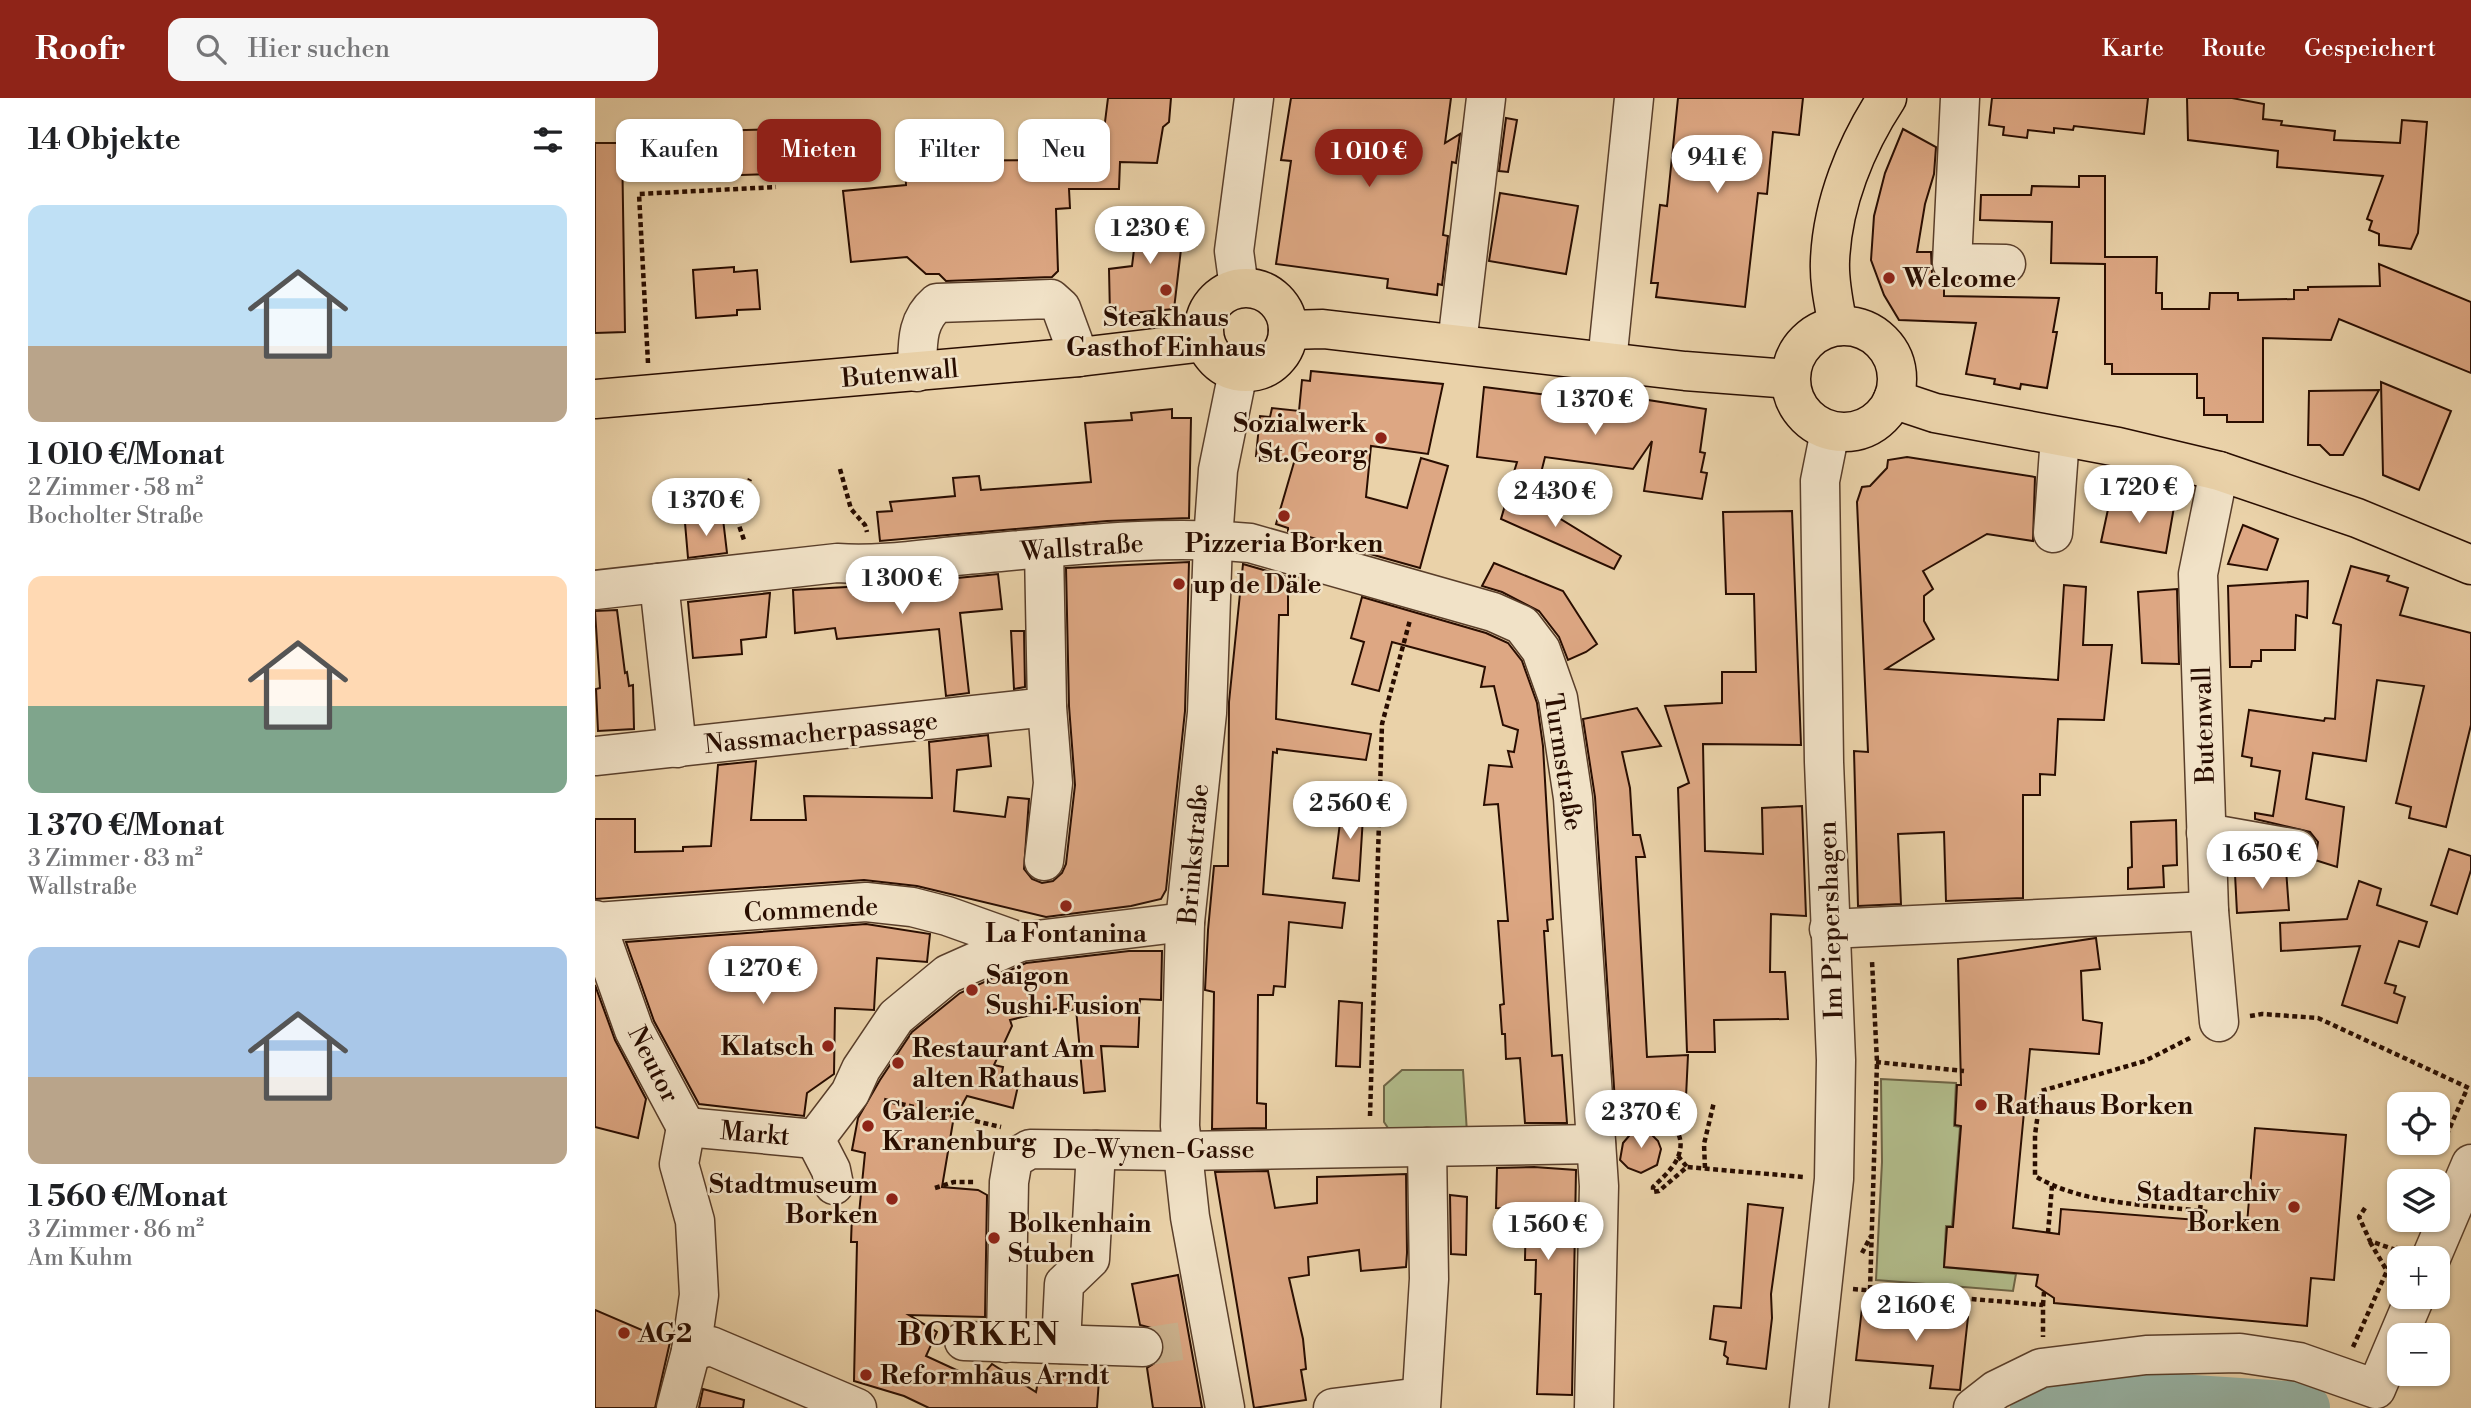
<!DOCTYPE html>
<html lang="de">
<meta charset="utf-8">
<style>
body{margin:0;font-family:"Libre Bodoni",serif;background:#f6f6f6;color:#202124;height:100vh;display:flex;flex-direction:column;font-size:26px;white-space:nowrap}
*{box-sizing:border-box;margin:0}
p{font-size:23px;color:#757577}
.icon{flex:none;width:38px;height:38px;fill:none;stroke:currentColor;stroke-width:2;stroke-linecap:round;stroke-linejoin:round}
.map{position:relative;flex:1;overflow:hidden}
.details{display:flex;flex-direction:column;background:#fff;width:595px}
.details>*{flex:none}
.top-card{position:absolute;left:21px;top:21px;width:665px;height:63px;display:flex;gap:14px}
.buttons{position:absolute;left:1792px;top:994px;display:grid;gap:14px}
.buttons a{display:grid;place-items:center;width:63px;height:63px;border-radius:14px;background:#fff;box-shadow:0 2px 5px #0004;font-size:35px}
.price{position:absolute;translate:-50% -60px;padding:0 16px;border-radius:24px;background:#fff;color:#222;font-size:23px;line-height:46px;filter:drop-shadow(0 2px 4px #0008)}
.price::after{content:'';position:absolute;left:50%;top:42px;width:21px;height:16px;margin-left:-10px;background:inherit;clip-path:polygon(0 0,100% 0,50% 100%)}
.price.current{background:#8f2418;color:#fff}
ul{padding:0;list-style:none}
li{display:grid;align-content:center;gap:14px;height:371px;padding:0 28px}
li span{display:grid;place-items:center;height:217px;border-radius:14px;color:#555}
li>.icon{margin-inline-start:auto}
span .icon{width:126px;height:126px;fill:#fffc;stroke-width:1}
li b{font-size:30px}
h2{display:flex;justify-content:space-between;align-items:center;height:84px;padding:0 28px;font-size:30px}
.tag{padding:0 24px;border-radius:14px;background:#fff;box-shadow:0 2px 5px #0004;font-size:24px;line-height:63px}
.tag.current{background:#8f2418;color:#fff}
header{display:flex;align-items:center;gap:42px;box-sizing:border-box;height:98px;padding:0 35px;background:#8f2418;color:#fff}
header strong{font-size:33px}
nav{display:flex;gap:38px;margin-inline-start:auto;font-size:24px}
.search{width:490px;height:63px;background:#f6f6f6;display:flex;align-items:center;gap:18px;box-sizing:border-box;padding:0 24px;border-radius:14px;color:#757577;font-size:26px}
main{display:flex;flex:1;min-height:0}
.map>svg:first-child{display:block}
.green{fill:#b2bd8c;stroke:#6e6546;stroke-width:2}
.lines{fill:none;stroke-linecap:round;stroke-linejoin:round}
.river{stroke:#98b7aa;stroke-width:52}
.building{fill:#dda783;stroke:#290d00;stroke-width:2}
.minor-tunnel{stroke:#cdb490;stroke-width:38;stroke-dasharray:38 19;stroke-linecap:butt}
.minor-casing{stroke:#593e2a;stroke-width:41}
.major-casing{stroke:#290d00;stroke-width:41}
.path{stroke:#290d00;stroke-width:4.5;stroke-dasharray:5 3.5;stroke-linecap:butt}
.minor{stroke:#f1e2c7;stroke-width:38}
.major{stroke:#ead2a9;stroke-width:38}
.poi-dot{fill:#8f2418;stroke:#f1e2c7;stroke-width:2.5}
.labels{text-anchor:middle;stroke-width:5;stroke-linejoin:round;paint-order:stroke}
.poi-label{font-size:26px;font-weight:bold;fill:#290d00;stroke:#f1e2c7;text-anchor:start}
.street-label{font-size:26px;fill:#290d00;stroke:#f1e2c7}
.district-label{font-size:33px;font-weight:bold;letter-spacing:2px;fill:#290d00;stroke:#f1e2c7}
</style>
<header>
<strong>Roofr</strong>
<div class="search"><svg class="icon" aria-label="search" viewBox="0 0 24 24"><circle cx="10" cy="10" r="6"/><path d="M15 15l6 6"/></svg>Hier suchen</div>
<nav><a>Karte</a><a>Route</a><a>Gespeichert</a></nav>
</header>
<main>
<section class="details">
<h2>14 Objekte<svg class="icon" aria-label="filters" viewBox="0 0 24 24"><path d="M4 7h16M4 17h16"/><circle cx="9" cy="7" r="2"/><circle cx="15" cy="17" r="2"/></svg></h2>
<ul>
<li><span style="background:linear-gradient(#bfe0f5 65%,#b9a48a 0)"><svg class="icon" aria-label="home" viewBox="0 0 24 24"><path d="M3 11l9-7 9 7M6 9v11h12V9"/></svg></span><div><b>1 010 €/Monat</b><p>2 Zimmer · 58 m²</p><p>Bocholter Straße</p></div></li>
<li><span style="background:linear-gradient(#ffd9b3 60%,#7fa58c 0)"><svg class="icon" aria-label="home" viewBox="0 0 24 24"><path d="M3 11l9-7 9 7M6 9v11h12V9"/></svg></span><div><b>1 370 €/Monat</b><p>3 Zimmer · 83 m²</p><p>Wallstraße</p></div></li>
<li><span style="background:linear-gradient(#a9c7e8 60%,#b9a48a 0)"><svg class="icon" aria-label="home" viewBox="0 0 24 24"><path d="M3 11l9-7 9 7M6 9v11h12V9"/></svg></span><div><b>1 560 €/Monat</b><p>3 Zimmer · 86 m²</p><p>Am Kuhm</p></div></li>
</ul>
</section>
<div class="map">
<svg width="1876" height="1310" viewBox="0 0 1876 1310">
<rect width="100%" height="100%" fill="#ead2a9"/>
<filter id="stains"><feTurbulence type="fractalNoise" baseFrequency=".00286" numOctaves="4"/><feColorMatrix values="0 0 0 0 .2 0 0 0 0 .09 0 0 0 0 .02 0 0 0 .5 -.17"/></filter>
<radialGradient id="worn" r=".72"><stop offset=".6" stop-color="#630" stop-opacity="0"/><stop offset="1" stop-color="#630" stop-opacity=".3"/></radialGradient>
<g class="green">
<path d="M807 972H868L872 1035 821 1030 816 1036H797L789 1024V988Z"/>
<path d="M1286 981 1361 985 1359 1028 1365 1029 1357 1128H1351L1349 1169 1421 1176 1418 1193 1281 1182 1287 1064Z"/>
</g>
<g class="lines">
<path class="river" d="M1441 1310 1450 1305 1567 1301 1709 1310"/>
</g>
<g class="building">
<path d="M513 0H576L574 24 568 29 562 65 525 64 524 91H474L475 110 461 111 463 173 457 179 351 183 344 176H331L312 159 256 164 248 93 311 87 310 63 483 62 485 38 508 40Z"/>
<path d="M696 0H856L850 45 865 36 861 65 857 64 848 137 853 138 847 187 843 186 842 197 792 190 793 181 681 166 696 63 686 62Z"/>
<path d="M1083 0H1208L1204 37 1178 34 1172 96 1163 95 1150 209 1061 199 1063 185H1056L1065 107 1072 108Z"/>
<path d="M1397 0H1553L1549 36 1479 28 1478 32 1459 30V35L1433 32 1432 40 1408 37 1409 29 1394 27Z"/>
<path d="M1592 0H1637L1669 6 1668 21 1687 23 1686 27 1740 33 1739 42 1805 45 1807 22 1832 24 1823 135 1816 151 1784 147V136L1774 132 1777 123 1772 121 1788 78 1682 69 1683 53 1593 42Z"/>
<path d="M911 20 922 22 913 74 904 73Z"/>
<path d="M230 30V51H242L243 74 116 78 115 33Z"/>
<path d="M1308 31 1341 49 1339 76 1330 106 1322 154H1336L1337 175 1349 185V198L1464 200 1458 234H1462L1452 290 1426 286 1425 291 1399 286 1400 281 1371 276 1381 225 1304 222 1289 197 1276 162 1279 118 1290 75Z"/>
<path d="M0 45H27L30 234 0 235Z"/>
<path d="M1484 78H1510V159H1562L1561 195H1567V211H1614L1615 195H1643V202L1699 201V192H1713V189L1785 188 1784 166 1876 204V275L1744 221 1736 242 1668 240V324H1632V317H1609V300H1602V276H1517V266H1510V166L1456 165 1457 124 1385 122 1386 97H1436L1437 88 1484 89Z"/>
<path d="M905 95 983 108 971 176 894 163Z"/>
<path d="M544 111 590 117 579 211 515 217 514 171 537 168Z"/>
<path d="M139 169V174L162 172 165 211 142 212V217L101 220 98 172Z"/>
<path d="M716 273 848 286 833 356 776 348 771 399 812 410 826 360 853 368 825 470 693 433V430L681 426 700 361 661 358 665 318 675 319 677 310 704 313 707 282 715 283Z"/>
<path d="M1786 284 1856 313 1824 392 1788 377Z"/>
<path d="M889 289 1039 308 1040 300 1111 311 1105 354 1110 355 1106 374 1112 375 1107 401 1049 393 1057 343 1038 371 950 359 943 387 916 384 922 364 882 359Z"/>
<path d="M1784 292 1748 357H1735L1725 347H1713L1714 293Z"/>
<path d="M577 311V320H596L594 420 512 423 285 443 282 414 297 413 295 404 360 398 358 380 384 378 386 392 496 384 490 325 537 322 536 315Z"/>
<path d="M1312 359 1440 379 1438 443 1392 436 1328 473 1338 491 1329 498V523L1339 541 1291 571 1463 582 1469 487 1491 489 1488 547H1517L1509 622 1463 621 1460 677 1445 676V697H1428V800L1351 803 1349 734 1303 736 1306 806 1263 808 1259 653 1273 654 1262 404 1267 389 1275 388 1292 370 1293 362Z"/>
<path d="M915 390 1026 458 1019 471 906 421Z"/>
<path d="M1536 401 1579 409 1571 455 1506 444 1515 402 1535 407Z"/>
<path d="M1197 413 1206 647 1108 646 1110 753 1168 756 1167 710 1207 708 1211 818 1176 816 1175 874H1190L1193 921 1119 922 1120 954H1092L1083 690 1094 685 1070 608 1127 605V574H1161L1159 496H1131L1128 414Z"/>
<path d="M128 421 132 455 93 460 90 425Z"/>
<path d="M1648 427 1683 441 1672 472 1633 466Z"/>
<path d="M594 464 590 613 571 792 566 801 536 808 451 819 322 788 269 782 0 801V721H40V754L88 753V749L116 748 123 667 161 663 156 722H211L209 698 337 700 334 644 393 637 396 668 362 672 359 713 410 719 413 699 434 701 429 771 437 781 447 785 458 783 467 775 471 766 480 687 474 608 471 470Z"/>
<path d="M899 465 968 493 1002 546 991 554 973 562 964 539 944 513 907 494 887 488Z"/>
<path d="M648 466 693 479V517H684L681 621 776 636 771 662 682 651V655L678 654 668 796 750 805 747 830 694 824 690 889 679 888 678 897H663L662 1005 671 1006V1030L617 1031 619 894 610 892 613 832 619 768H633L634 604Z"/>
<path d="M1756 468 1794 478 1792 483 1813 490 1805 517 1876 535V627L1851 729 1814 720 1816 709 1801 705 1829 588 1782 582 1771 663 1718 655 1711 701 1749 709 1742 769 1720 762 1723 744 1715 734 1660 721V715L1678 718 1685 673 1656 668 1657 660 1647 658 1654 612 1729 623 1730 620 1740 621 1746 527 1738 525Z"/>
<path d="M403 476 407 511 365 515 374 595 351 598 344 531 242 541 240 530 200 535 198 492 306 486 307 501 353 495 352 481Z"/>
<path d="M1713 483 1712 520 1701 517 1700 552H1666V563H1657L1656 569H1635L1633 488Z"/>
<path d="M1582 491 1584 566 1547 565 1543 494Z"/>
<path d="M175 495 171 539 146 542 147 556 98 560 93 504Z"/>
<path d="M767 499 891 535 913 545 927 563 942 605 948 648 958 821 952 822 953 833H949L957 958 967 957 972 1025H930L925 960 911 961 910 936H907L905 907 909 906 903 823H913L907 752 903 706 889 707 894 667 917 669 913 653 919 654 923 632 908 627 899 588 886 589 890 569 797 544 784 593 757 586 769 544 756 540Z"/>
<path d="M22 512 30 575 32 574 34 588 38 587 39 631 3 633 1 591 5 590 0 513Z"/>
<path d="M416 533H429L430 589 419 591Z"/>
<path d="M1042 610 1066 648 1027 654 1035 690 1038 737H1045L1050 759H1041L1052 959 1093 957 1091 999 1020 1004 1000 699 988 621Z"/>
<path d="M748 701 769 703 764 783 738 780Z"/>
<path d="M1581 722 1582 767 1568 768 1569 789 1533 791V770L1537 769 1536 724Z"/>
<path d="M1854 751 1876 758V772L1862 816 1836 807Z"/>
<path d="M1663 766 1691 771 1694 812 1642 815 1640 776 1664 775Z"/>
<path d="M1764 783 1786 791 1782 807 1832 824 1824 849 1804 843 1790 885 1801 888 1799 895 1810 899 1802 925 1747 907 1765 848 1686 853 1685 825 1752 821Z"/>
<path d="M271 826 335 836 332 864 282 860 279 912 240 910 239 976 212 995 209 1018 104 1006 59 923 31 844Z"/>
<path d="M1501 840 1505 871 1486 873 1488 922 1507 925 1504 956 1435 951 1418 1130 1464 1136 1466 1111 1652 1126 1660 1030 1751 1037 1739 1182 1716 1180 1712 1228 1459 1205V1200L1441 1188 1443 1177 1349 1169 1352 1129H1358L1366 1028 1360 1027 1362 987H1366L1363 861Z"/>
<path d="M534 853H567L566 902 545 901 543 949 506 948 510 993 489 995 481 911 466 914V910L415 922 417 928 399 967 408 969 405 985 423 988 418 1010 372 998 367 1007 361 1006 347 1089 383 1092 392 1097 390 1219 314 1217 342 1234 331 1258 383 1282 397 1266 441 1294 444 1278 504 1281 502 1310H334L309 1298 259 1283 262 1144H256L257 1116H264L270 1055 257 1052 263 1020 285 982 317 934 365 895 431 865Z"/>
<path d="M0 887 20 942 51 1001 43 1040 0 1029Z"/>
<path d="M744 903 767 905 765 969 741 968Z"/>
<path d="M1045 1025 1063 1043 1066 1051 1062 1067 1046 1075 1033 1070 1025 1062 1028 1045Z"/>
<path d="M939 1069 981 1072 977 1297 942 1296 946 1196H940L941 1162H930L931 1111 901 1110 902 1070Z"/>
<path d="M673 1073 680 1110 722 1105V1079L811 1076 812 1155 811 1169 766 1173 764 1152 713 1159 714 1177 694 1180 708 1241 711 1271 706 1272 711 1302 659 1310 620 1074Z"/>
<path d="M855 1097 872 1099 871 1157 856 1156Z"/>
<path d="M1153 1106 1188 1110 1176 1196 1177 1220 1171 1271 1132 1266 1133 1260 1129 1257 1131 1244 1115 1241 1119 1208 1146 1210Z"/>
<path d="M583 1177 607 1310H558L552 1270 566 1261 570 1249 568 1239 560 1231 545 1227 537 1186Z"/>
<path d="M1267 1210 1373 1219 1365 1292 1335 1290 1338 1268 1261 1262Z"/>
<path d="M0 1212 75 1244 60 1310H0Z"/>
<path d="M108 1291 149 1302 148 1310H104Z"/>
</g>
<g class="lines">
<path class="minor-tunnel" d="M548 1249 594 1242"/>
<defs>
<g id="minor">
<path d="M1365 0 1357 165 1411 166"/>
<path d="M644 190 639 153 659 0"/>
<path d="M862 246 891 0"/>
<path d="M1012 264 1039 0"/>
<path d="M322 274C323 247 320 224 342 205L456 201 466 210 484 259"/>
<path d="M1624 373 1603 476 1614 813 1624 924"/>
<path d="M1458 435 1465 339"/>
<path d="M449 451 452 609 458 685 449 763"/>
<path d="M64 485 82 650"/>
<path d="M0 492 242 465C285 468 328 461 371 457 464 449 562 436 655 445L898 514 927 527 946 552 963 600 978 700 1004 1088 999 1310"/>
<path d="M0 658 452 609"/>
<path d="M1611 735 1702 751"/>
<path d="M0 822 39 932 91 1029"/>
<path d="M1 824 271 804 317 809 352 818 425 844"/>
<path d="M1234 831 1614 813"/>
<path d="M91 1029 220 1041"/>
<path d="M220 1041 255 995 266 971 301 919 353 876 425 844 590 824"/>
<path d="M220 1041 236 1072 239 1087"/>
<path d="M1836 1160 1876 1066"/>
<path d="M369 1243 548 1249"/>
<path d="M411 1245 414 1084 418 1061 435 1051 585 1053 1001 1046"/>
<path d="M466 1246 469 1186 495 1161 501 1052"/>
<path d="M96 1253 116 1248 262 1310"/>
<path d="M81 1310 96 1253 104 1197 100 1123 84 1066 91 1029"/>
<path d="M630 1310 595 1119 585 1028 590 824 612 615 618 442 623 372 643 274"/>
<path d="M738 1310 826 1299"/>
<path d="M826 1310 834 1181 832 1049"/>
<path d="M1214 1310 1239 1081 1241 962 1229 664 1225 383 1235 333"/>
<path d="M1378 1310 1401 1292 1446 1270 1551 1257 1645 1255 1704 1264 1781 1291 1820 1199"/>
</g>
<g id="major">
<circle cx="651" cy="232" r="42"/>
<circle cx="1249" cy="281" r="53"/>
<path d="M1243 228C1239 206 1234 185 1235 163 1237 106 1261 47 1292 0"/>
<path d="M693 232 728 231 1090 273 1195 281"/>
<path d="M0 301 484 259 610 244"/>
<path d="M1298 301 1340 315 1523 349 1624 373 1762 420 1876 467"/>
</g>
</defs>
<use href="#minor" class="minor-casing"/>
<use href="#major" class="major-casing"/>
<g class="path">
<path d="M53 265 44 96 181 89"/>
<path d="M245 371 256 411 270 427 272 434"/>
<path d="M105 387 139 413 149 442"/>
<path d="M139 413 155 381"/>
<path d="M1655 918 1667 916 1723 920 1876 991"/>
<path d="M1595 940 1550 963 1446 993 1440 1037V1078C1490 1108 1556 1106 1613 1114"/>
<path d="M1281 964 1369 973"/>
<path d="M289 1002 406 1029"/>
<path d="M775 1018 787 626 815 522"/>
<path d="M1032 1022C1057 1010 1096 1026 1083 1059 1078 1071 1067 1080 1058 1089V1094L1064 1093 1092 1069 1208 1079"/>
<path d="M1848 1045 1872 991"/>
<path d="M1083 1058 1092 1069"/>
<path d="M1110 1070 1109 1046 1119 1004"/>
<path d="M340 1090 359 1084H380"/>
<path d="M1770 1110 1764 1119 1775 1143 1801 1152"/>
<path d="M1605 1112 1608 1088"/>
<path d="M1453 1135 1457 1088"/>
<path d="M1775 1144 1792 1173"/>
<path d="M1267 1155 1276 1138"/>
<path d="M1258 1191 1448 1207V1239"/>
<path d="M1275 1192 1282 964 1277 863"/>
<path d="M1448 1207 1449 1194"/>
<path d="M1758 1249 1803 1148"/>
</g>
<use href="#minor" class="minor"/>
<use href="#major" class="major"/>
</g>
<g class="poi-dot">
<circle cx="1294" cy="180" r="7"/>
<circle cx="571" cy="192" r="7"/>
<circle cx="786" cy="340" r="7"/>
<circle cx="689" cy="418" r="7"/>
<circle cx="584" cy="486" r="7"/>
<circle cx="471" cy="808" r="7"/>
<circle cx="377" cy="892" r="7"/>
<circle cx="233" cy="948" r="7"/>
<circle cx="303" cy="965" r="7"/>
<circle cx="1386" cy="1007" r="7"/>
<circle cx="273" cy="1028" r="7"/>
<circle cx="297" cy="1101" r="7"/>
<circle cx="1699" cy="1109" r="7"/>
<circle cx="399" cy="1140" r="7"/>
<circle cx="29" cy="1235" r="7"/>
<circle cx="271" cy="1277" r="7"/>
</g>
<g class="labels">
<g class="poi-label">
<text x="1308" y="189">Welcome</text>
<text x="571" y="228" text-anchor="middle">Steakhaus<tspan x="571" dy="30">Gasthof Einhaus</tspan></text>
<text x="772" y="334" text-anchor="end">Sozialwerk<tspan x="772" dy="30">St.Georg</tspan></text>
<text x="689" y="454" text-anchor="middle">Pizzeria Borken</text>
<text x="598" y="495">up de Däle</text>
<text x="471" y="844" text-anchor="middle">La Fontanina</text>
<text x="391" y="886">Saigon<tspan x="391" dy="30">Sushi Fusion</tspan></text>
<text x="219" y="957" text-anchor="end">Klatsch</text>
<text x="317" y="959">Restaurant Am<tspan x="317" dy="30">alten Rathaus</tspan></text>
<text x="1400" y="1016">Rathaus Borken</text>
<text x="287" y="1022">Galerie<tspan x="287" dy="30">Kranenburg</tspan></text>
<text x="283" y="1095" text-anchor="end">Stadtmuseum<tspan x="283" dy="30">Borken</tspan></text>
<text x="1685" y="1103" text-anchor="end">Stadtarchiv<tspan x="1685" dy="30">Borken</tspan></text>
<text x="413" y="1134">Bolkenhain<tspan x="413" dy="30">Stuben</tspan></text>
<text x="43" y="1244">AG2</text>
<text x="285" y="1286">Reformhaus Arndt</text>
</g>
<g class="street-label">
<text transform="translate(305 275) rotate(-5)" y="9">Butenwall</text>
<text transform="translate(487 449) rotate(-4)" y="9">Wallstraße</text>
<text transform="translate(1608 627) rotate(-92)" y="9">Butenwall</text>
<text transform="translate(226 634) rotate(-6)" y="9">Nassmacherpassage</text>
<text transform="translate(969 664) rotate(81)" y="9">Turmstraße</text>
<text transform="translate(598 756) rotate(-85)" y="9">Brinkstraße</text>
<text transform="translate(216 811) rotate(-3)" y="9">Commende</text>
<text transform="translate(1235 822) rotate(-92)" y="9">Im Piepershagen</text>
<text transform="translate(59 966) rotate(63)" y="9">Neutor</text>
<text transform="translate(160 1035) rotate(5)" y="9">Markt</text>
<text x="559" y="1060">De-Wynen-Gasse</text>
</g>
<g class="district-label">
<text x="384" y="1247">BORKEN</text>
</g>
</g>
<rect width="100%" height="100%" filter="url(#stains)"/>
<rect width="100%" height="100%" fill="url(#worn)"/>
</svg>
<div class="buttons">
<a><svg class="icon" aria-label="locate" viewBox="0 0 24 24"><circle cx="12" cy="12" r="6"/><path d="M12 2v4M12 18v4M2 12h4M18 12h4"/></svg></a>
<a><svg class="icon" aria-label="layers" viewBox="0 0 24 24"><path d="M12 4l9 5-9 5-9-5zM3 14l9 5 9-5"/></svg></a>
<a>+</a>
<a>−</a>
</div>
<b class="price current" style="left:774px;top:91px">1 010 €</b>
<b class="price" style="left:1122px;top:97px">941 €</b>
<b class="price" style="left:555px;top:168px">1 230 €</b>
<b class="price" style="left:1000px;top:339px">1 370 €</b>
<b class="price" style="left:1544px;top:427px">1 720 €</b>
<b class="price" style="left:960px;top:431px">2 430 €</b>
<b class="price" style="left:111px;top:440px">1 370 €</b>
<b class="price" style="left:307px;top:518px">1 300 €</b>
<b class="price" style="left:755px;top:743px">2 560 €</b>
<b class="price" style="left:1667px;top:793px">1 650 €</b>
<b class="price" style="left:168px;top:908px">1 270 €</b>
<b class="price" style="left:1046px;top:1052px">2 370 €</b>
<b class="price" style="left:953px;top:1164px">1 560 €</b>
<b class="price" style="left:1321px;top:1245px">2 160 €</b>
<div class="top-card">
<a class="tag">Kaufen</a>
<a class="tag current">Mieten</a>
<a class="tag">Filter</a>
<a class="tag">Neu</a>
</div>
</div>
</main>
